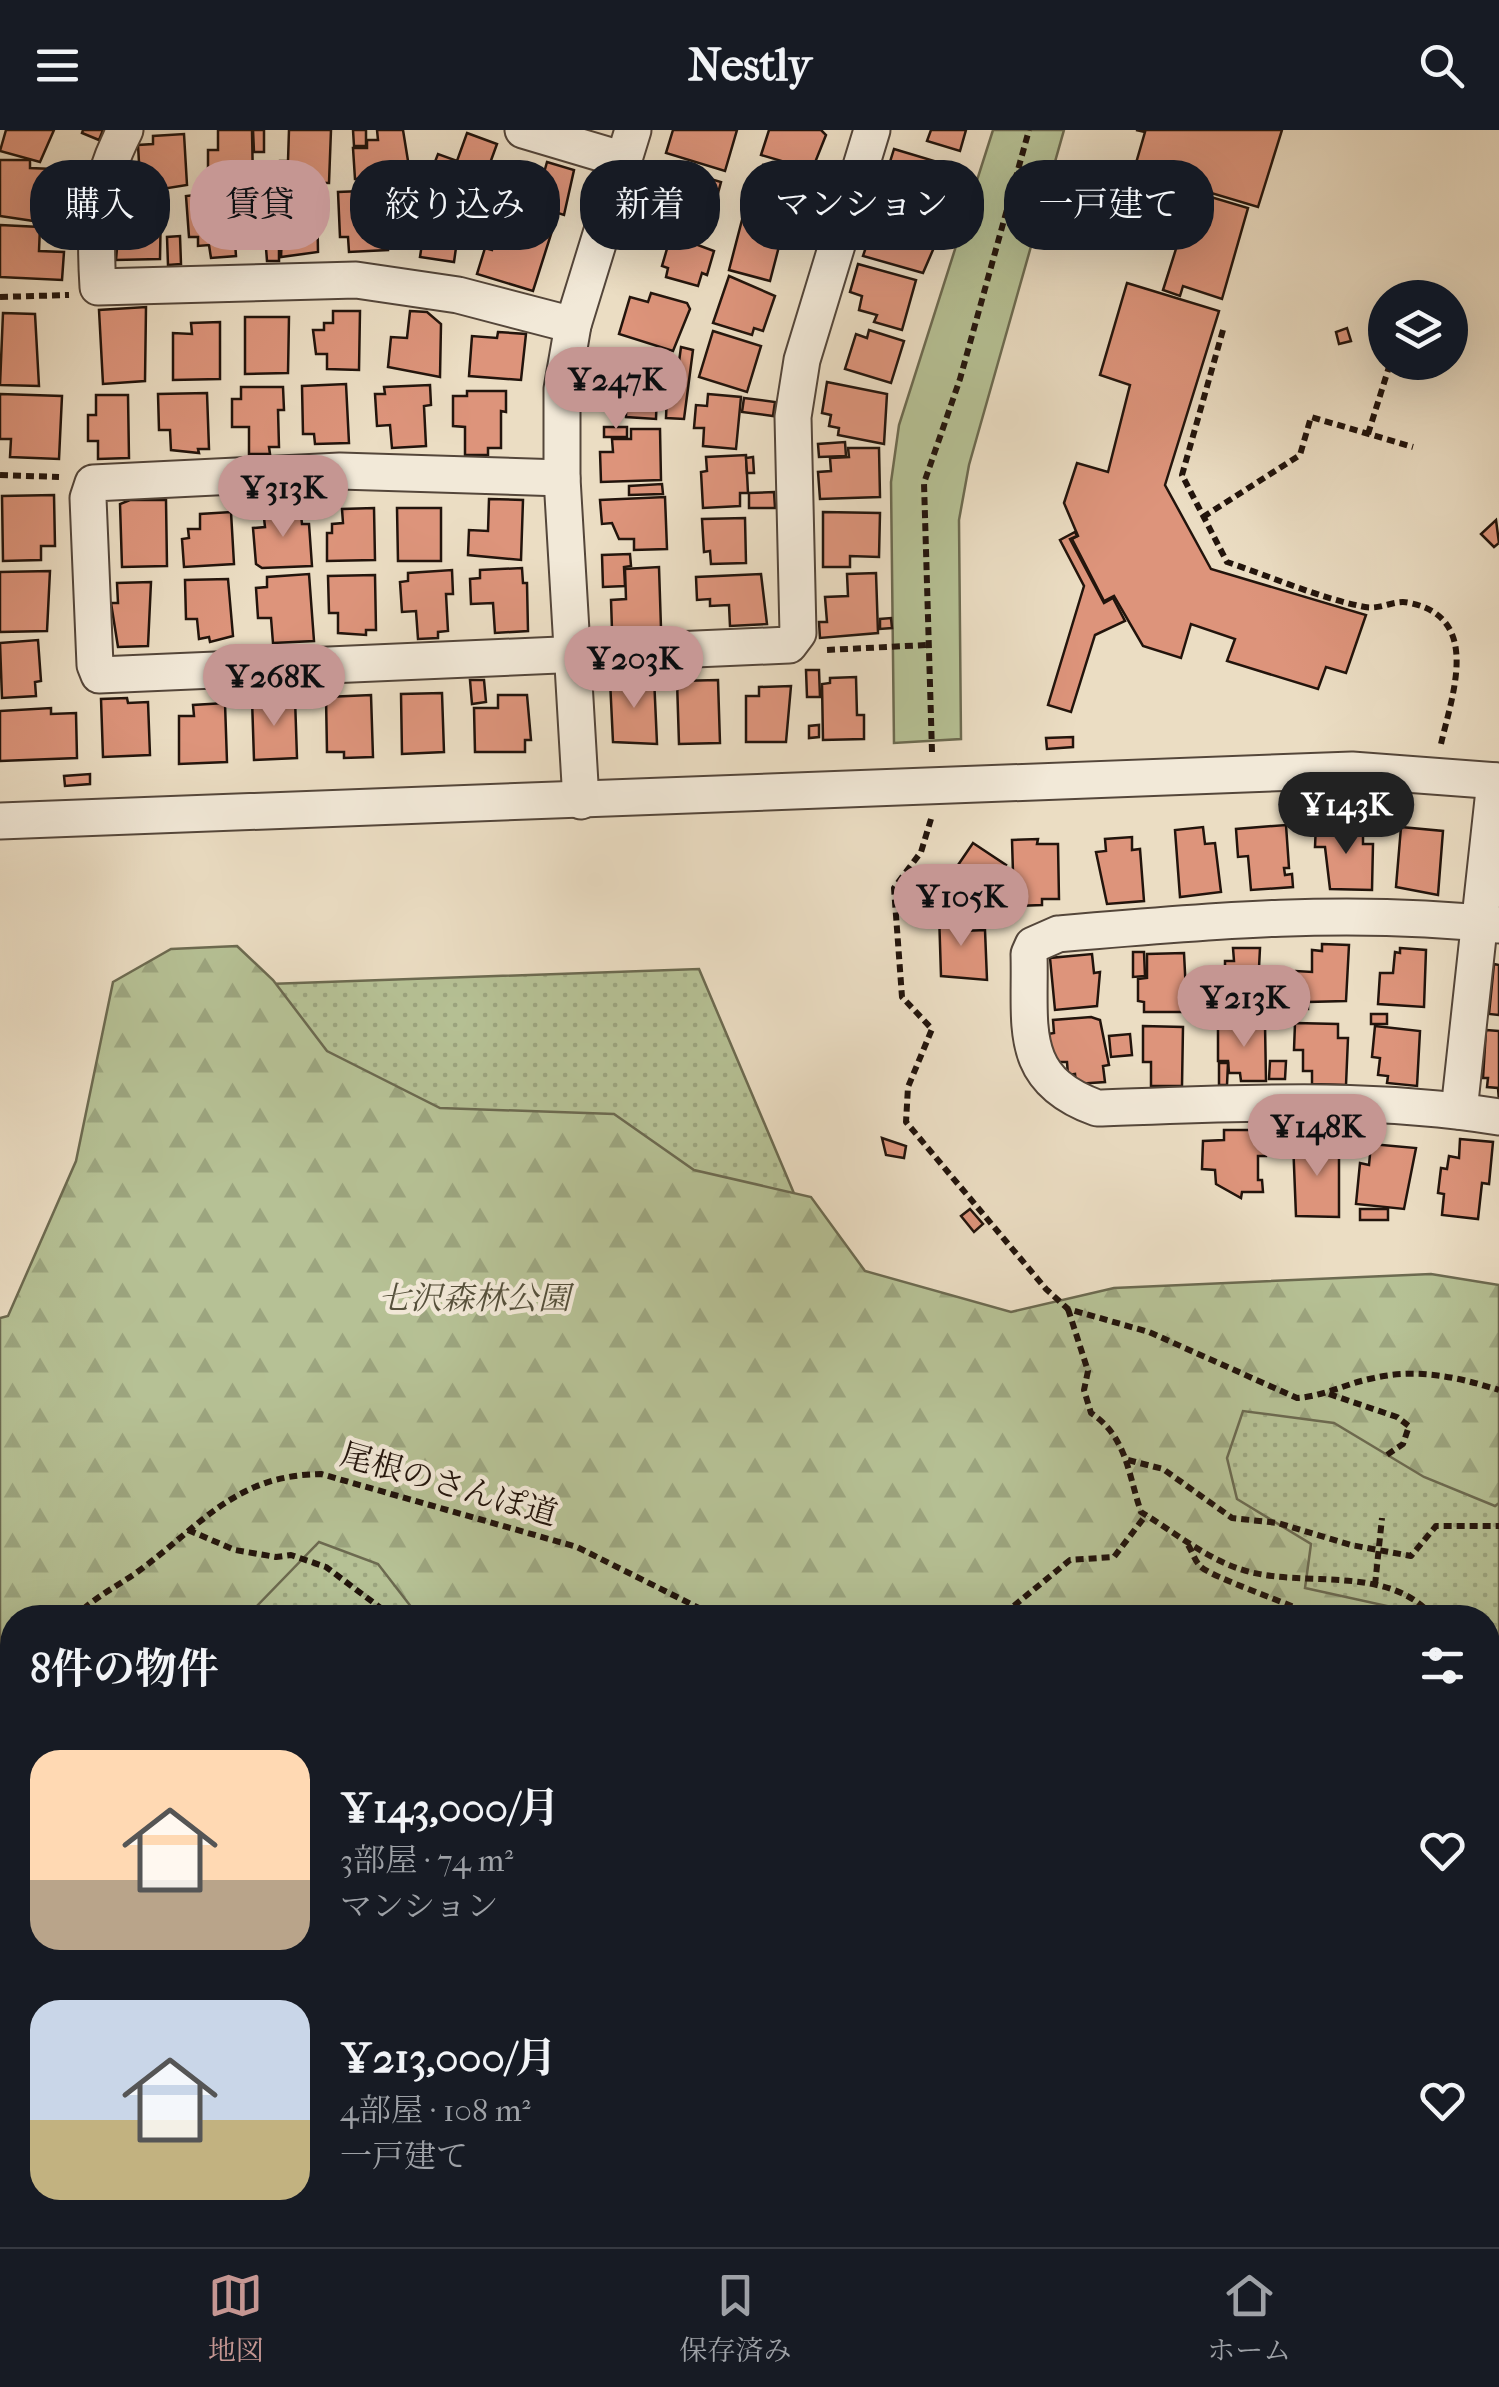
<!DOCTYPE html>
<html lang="ja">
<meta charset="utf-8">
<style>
body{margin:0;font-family:"IM FELL French Canon","Noto Serif JP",serif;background:#242831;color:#f1f3f6;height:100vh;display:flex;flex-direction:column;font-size:38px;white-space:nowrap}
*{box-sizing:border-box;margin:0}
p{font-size:32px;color:#9ea1a6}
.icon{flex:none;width:55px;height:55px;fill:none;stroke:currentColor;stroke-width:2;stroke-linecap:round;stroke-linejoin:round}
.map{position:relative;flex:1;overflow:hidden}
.drawer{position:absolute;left:0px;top:1475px;width:1500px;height:642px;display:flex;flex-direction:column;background:#171b24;border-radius:40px 40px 0 0;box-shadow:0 10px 40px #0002}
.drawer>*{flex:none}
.guide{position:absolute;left:30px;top:30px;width:1440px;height:90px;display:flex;gap:20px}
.tools{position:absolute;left:1368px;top:150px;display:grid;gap:20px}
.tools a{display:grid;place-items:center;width:100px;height:100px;border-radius:50%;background:#171b24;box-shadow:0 10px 40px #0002;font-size:50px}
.price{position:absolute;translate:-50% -85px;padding:0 22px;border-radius:35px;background:#c59692;color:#111;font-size:32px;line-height:65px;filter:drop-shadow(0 2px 5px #0008)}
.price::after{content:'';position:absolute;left:50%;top:60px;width:30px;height:22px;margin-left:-15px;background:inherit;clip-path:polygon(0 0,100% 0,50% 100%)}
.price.active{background:#222;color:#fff}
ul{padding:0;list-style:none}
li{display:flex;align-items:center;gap:30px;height:250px;padding:0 30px}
li span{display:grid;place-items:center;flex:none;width:280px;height:200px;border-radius:30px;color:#555}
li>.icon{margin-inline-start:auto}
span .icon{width:120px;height:120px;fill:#fffc;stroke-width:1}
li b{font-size:42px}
h2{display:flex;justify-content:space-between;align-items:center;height:120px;padding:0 30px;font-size:42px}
.tag{padding:0 35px;border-radius:40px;background:#171b24;box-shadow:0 10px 40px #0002;font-size:35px;line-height:90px}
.tag.active{background:#c59692;color:#111}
header{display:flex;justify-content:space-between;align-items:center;height:130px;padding:0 30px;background:#171b24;font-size:45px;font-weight:700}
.menu{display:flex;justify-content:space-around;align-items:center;height:140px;border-top:2px solid #363941;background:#171b24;font-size:28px;color:#9ea1a6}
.menu a{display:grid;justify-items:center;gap:5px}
.menu .active{color:#c59692}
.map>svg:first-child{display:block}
.grass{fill:url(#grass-dots);stroke:#6c6a50;stroke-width:2.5;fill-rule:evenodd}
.forest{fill:url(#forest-firs);stroke:#6c6a50;stroke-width:2.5}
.garden{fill:#b6c195;stroke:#6c6a50;stroke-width:2.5}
.building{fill:#dd947b;stroke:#22140c;stroke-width:2.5}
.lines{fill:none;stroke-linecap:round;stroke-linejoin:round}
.minor-casing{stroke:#54463a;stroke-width:39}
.path{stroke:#22140c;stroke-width:6;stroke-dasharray:8 5;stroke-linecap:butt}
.minor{stroke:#f2e9d8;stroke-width:35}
.labels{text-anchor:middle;stroke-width:9;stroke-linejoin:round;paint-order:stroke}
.park-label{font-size:32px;font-style:italic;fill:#56513c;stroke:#f2e9d8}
.street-label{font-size:32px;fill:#22140c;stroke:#f2e9d8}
</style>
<header><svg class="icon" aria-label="menu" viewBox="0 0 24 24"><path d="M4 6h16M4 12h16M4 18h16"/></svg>Nestly<svg class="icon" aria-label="search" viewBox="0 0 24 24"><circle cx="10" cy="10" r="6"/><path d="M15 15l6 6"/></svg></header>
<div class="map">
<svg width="1499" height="2117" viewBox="0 0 1499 2117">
<defs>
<pattern id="grass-dots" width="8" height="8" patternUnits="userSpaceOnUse" patternTransform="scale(2.5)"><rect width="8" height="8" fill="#b6c195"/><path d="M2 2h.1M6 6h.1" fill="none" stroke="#9ca57f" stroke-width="1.8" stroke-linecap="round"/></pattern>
<pattern id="forest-firs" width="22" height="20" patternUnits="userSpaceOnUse" patternTransform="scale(2.5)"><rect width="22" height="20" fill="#b6c195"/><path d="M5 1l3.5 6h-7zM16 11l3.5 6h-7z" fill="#9ca57f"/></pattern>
</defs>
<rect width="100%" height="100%" fill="#ebddc3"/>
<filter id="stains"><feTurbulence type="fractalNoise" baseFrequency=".002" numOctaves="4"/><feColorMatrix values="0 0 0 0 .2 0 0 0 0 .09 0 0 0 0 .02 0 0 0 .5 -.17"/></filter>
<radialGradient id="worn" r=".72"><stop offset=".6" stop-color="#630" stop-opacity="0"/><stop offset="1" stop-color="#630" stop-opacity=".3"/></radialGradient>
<path class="grass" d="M699 839 837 1165 1091 1235 1499 1195V2117H0V1226L153 858ZM12 1488H1488V2105H12Z"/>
<g class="forest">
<path d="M237 816 273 850 327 921 440 978 614 984 694 1040 811 1067 865 1141 1011 1182 1114 1158 1431 1144 1499 1155V1373L1495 1376 1424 1347 1334 1293 1243 1281 1227 1328 1237 1369 1311 1414 1305 1458 1410 1481 1413 1487H419L378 1434 319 1412 256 1477V1487L12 1488V2105H175L171 2117H14L0 2113V1188L8 1186 76 1031 113 852 171 819Z"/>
<path d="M1488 1826 1499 1829V2117H1033L1037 2105H1488Z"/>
<path d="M235 2105H485L481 2117H237Z"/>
<path d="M542 2105H617L615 2117H537Z"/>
</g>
<path class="garden" d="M993 0H1064L969 335 959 390 961 609 894 613 891 352 899 295Z"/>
<g class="building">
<path d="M6 0H54L40 32 0 21Z"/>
<path d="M83 0H103L99 10 82 3Z"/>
<path d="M218 0H252L253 54H208V20H218Z"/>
<path d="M253 0H264V22H254Z"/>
<path d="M289 0H331L329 53 279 52 280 31H288Z"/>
<path d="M353 0H366V16H354Z"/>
<path d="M377 0H403L409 37H404V47L355 49 353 18H367V10H378Z"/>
<path d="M673 0H737L725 41 666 23Z"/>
<path d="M769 0H821L826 5 812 40 761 25Z"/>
<path d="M931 0H966L960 21 927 11Z"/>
<path d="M1136 0H1282L1258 77 1134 40 1145 2Z"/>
<path d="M467 3 497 14 477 69 429 47 438 24 457 31Z"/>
<path d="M184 4 187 55 162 59 154 55V49L140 50 138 15 153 14V6Z"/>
<path d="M894 19 941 33 927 80 902 76 904 68 899 67 903 53 885 48Z"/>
<path d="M0 30H30V38L53 39V84H48L47 93 0 86Z"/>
<path d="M547 32 574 40 564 85 558 83 553 95 508 80 517 51 525 54 533 47 542 50Z"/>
<path d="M763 35 804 47 790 95 748 85Z"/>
<path d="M667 36 721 52 709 96 673 86 675 79 656 73Z"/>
<path d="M130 49 153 50 157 60 130 61Z"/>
<path d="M386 60 388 120 349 122 348 107H340L338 62Z"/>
<path d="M1194 62 1248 78 1222 169 1183 156 1180 166 1163 160Z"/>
<path d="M196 65V69L232 67 236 126 211 128 209 115 198 116V107H189L186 66Z"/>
<path d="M310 65 317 67 318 122 281 127 282 104 270 105 269 66Z"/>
<path d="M488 65 503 70 501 78 485 73Z"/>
<path d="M121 70 161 72 160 129 116 130Z"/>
<path d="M427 70 462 75 454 132 420 127 423 107 412 105 414 90 424 92Z"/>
<path d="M502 86 552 101 533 161 477 144 485 118 492 120Z"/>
<path d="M899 86 942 99 923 143 863 126 872 99 893 106Z"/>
<path d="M742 90 783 101 770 151 729 140Z"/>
<path d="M0 95 40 97 39 121 64 122 62 150 0 147Z"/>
<path d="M279 104V131H267L265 105Z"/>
<path d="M671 105 714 121 707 145 702 143 698 156 666 147 668 138 662 136Z"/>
<path d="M180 106 181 134 168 135 167 107Z"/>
<path d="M858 134 916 150 902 200 874 192 877 185 859 180 862 166 850 162Z"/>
<path d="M729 146 775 166 763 201 754 198 752 205 713 193Z"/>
<path d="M1127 153 1219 181 1165 355 1211 439 1366 485 1346 543 1326 537 1318 559 1227 531 1235 509 1191 494 1181 528 1143 516 1114 466 1104 471 1072 409 1078 406 1064 373 1077 333 1108 342 1130 255 1100 245Z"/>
<path d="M651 163 687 173 690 179 673 221 619 204 630 167 648 172Z"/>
<path d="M146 177 145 251 103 254 99 180Z"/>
<path d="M333 181H360L359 240 327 239V224H316L313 200H324V193H333Z"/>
<path d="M410 181 427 182 441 194 440 247 388 237 391 207 407 208Z"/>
<path d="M3 183 35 184 39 256 0 255Z"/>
<path d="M245 187H289L288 243 245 244Z"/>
<path d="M220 192V249L173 250V203L192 204 191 193Z"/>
<path d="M1347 198 1351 211 1339 214 1336 202Z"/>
<path d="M869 200 904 211 891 253 845 239 856 204 867 208Z"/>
<path d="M713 201 761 216 747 262 699 247Z"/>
<path d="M498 202 526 204 521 250 469 246 472 206 497 208Z"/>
<path d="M681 217 693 220 684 289 666 288 668 239H678Z"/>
<path d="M627 223 659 225 657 243 665 244 663 262 657 261 656 289 626 287V279L609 278 611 240 620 241Z"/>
<path d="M827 252 887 264 884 314 838 305 839 298 829 296 831 285 822 283Z"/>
<path d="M346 254 349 313 315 314 314 304H303L302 256Z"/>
<path d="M430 255 431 275 424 276 426 316 392 318 390 295 377 296 375 264H385L384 257Z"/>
<path d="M241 257H283L284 280H278L279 317H269L270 324H249V297H232V269H241Z"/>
<path d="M467 261H506V282L501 281V318H488V325H465V297L453 296V266H467Z"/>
<path d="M207 263 209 319H198L199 323 171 320 170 300H159L158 264Z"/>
<path d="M0 264 62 266 59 329 10 327 11 309H0Z"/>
<path d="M708 264 741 267 736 319 703 316 704 298H694L696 275 707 276Z"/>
<path d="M96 265H128L129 328 98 329V311H88V285H96Z"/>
<path d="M744 268 775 272 773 286 742 282Z"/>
<rect x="604" y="297" width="23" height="10"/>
<path d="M631 299H660L661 350 601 352 600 322H613L612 309H631Z"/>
<path d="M845 312 846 326 819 327 818 314Z"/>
<path d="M848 318H879L880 367 820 369 818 342 831 341 830 328 849 327Z"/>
<path d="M746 325 748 363H740V376L703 378 701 342 707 341 706 327Z"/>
<path d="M753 327 754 343H747L746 328Z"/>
<path d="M662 354 663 364 629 365V356Z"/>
<path d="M774 362 775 378H749V363Z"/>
<path d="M54 365 55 416H41V430L3 431 2 366Z"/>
<path d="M665 367 667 419 634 420V409H619L612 393 602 394 600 370Z"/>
<path d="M489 369 523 370 521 430 468 425 469 400 488 401Z"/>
<path d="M130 370H166L167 436 122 437 120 374Z"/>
<path d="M300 376 302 394H309L312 436 262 438 256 434 253 398 265 397 263 379Z"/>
<path d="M374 378 375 430 327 431V403H332V394L343 393 342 379Z"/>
<path d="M397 378H441V431H398Z"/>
<path d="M231 382 234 434 184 437 182 409 189 408 188 399H200V384Z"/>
<path d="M823 382 880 383 879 427 850 426V437H823Z"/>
<path d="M745 388 746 433 711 434 710 421 704 422 702 389Z"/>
<path d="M1496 390 1499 413 1494 417 1481 404Z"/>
<path d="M1075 402 1077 406 1070 409 1104 473 1113 468 1125 491 1095 505 1071 582 1048 575 1084 456 1060 410Z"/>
<path d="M630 424 631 436 624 437 625 456 603 457 602 425Z"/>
<path d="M659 437 661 498 612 500 611 470 626 469 625 439Z"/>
<path d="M522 438 523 453H527L528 501 495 503 493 473 471 474 470 449 480 448V440Z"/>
<path d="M452 440 453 464H446L448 501 438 502V508L418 509 416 481 402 482 400 452 408 451V443Z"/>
<path d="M50 441 47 501 0 502V442Z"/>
<path d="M876 443 878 503 820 508 819 492H827L825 467 848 466 847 444Z"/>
<path d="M309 444 314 511 273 513 271 488H258L256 458 267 457V447Z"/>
<path d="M761 444 767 494 730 496 729 475 710 476V469L697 470 696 447Z"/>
<path d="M375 445 376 500H366V505L338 503V483H329L328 446Z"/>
<path d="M228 449 233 506 210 512 209 507 199 509 197 489H186L185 450Z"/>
<path d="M151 452 148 516 118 517 111 473H118L117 453Z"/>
<path d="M891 488 892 498 880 499V489Z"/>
<path d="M38 510 41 551 35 552 36 566 2 568 0 513Z"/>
<path d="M806 540H819L820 567H807Z"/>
<path d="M654 547 657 614 613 612 610 550Z"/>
<path d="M856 547 857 585H864V609L823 610 822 554 830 553V548Z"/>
<path d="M470 550H484L486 572 472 574Z"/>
<path d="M718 550 720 613 679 614 677 551Z"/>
<path d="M791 556 786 612H746V566H759V557Z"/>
<path d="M442 563 444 622 402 624 401 564Z"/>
<path d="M371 565 373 627 344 628V622H327L326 567Z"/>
<path d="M498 565H527L531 610H525V622H475L474 578H498Z"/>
<path d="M127 568 128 573 148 572 150 625 103 627 101 569Z"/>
<path d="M295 568 297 628 254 630 252 569Z"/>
<path d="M225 573 227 632 179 634V586H194L193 575Z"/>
<path d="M51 578V584L76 583 77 628 0 631V581Z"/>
<path d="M819 595V607L809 608V596Z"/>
<path d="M1073 607V617L1047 619 1046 608Z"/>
<path d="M90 644V654L65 656 64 646Z"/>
<path d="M1316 694 1357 696 1363 700V714H1373L1372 760 1330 759 1325 717H1315Z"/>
<path d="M1286 695 1289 738H1284L1285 745 1292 744 1293 757 1251 760 1248 726 1238 727 1236 699Z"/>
<path d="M1203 697 1205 714 1215 713 1221 762 1180 767 1175 700Z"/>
<path d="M1401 697 1443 701 1438 765 1396 757Z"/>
<path d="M1132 707V720L1140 719 1144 771 1107 774 1096 722 1106 721 1105 709Z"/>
<path d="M1038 709 1037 714H1058L1059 769H1042V775L1014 776 1012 710Z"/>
<path d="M973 713 1006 735 975 788 939 763Z"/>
<path d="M939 783H962L963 801 985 800 987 850 941 846Z"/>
<path d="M1322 814 1349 815 1346 871 1308 872V879L1295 878 1296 841 1312 842V820L1322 821Z"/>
<path d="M1233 818H1260L1257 877H1216V839H1225V831H1234Z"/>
<path d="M1400 818 1426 820 1424 877 1378 874 1380 843H1393L1395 822 1400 823Z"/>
<path d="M1133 822H1144L1145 846 1133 847Z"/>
<path d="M1184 823 1187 882H1144V872L1138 871V849L1147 848V824Z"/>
<path d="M1092 824 1094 843 1100 842 1097 876 1055 880 1050 828Z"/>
<path d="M1494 834 1499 835V885L1489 884Z"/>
<rect x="1371" y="884" width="16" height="10"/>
<path d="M1091 887 1100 890 1109 935 1103 936 1105 952 1076 954 1075 944 1068 945 1067 932H1055L1048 904 1054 903 1053 890Z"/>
<path d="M1295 893 1338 894V908H1348L1346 955 1312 954V941H1303V920H1294Z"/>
<path d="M1265 894 1266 951H1241L1240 943H1229L1228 931H1218V895Z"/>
<path d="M1143 896 1183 897 1182 956H1151V932H1143Z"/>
<path d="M1375 896 1420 901 1417 956 1387 953 1388 946 1378 945 1380 928 1372 927Z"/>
<path d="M1486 900 1499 901V971L1498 958 1487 957 1488 948H1483Z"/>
<path d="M1130 904 1132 925 1111 927 1109 906Z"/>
<path d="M1270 931H1286L1285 949H1269Z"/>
<path d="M1219 933H1228L1227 955H1219Z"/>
<path d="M1224 1000H1265L1266 1026H1258V1050H1262L1263 1062H1242L1241 1068 1216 1054 1215 1040 1202 1039 1203 1011 1224 1010Z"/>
<path d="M882 1008 906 1016 904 1028 886 1025Z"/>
<path d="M1460 1009 1493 1012 1489 1054 1482 1053 1478 1089 1442 1085 1444 1064 1438 1063 1441 1038 1447 1039 1449 1026 1459 1028Z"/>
<path d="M1293 1011 1339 1012V1087L1296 1086Z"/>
<path d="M1371 1014 1416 1018 1404 1079 1356 1074 1360 1033 1369 1035Z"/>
<path d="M970 1079 983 1094 974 1102 961 1086Z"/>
<rect x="1360" y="1079" width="28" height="11"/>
<path d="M860 2105H869L876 2111 871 2117H861L855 2111Z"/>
</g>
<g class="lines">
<defs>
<g id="minor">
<path d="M125 0C96 57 94 95 98 157L356 150 458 165 573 195"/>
<path d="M523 0 624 30"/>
<path d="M562 348 340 341 93 353 88 368 95 535 99 545 789 515 798 503 793 287 802 230 872 0"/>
<path d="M581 671 562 348V259L573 195 633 0"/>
<path d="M0 691 1352 640 1499 651"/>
<path d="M1499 795C1351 778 1206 791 1058 804L1033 815 1029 824C1031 896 1016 949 1097 978 1230 974 1367 965 1499 987"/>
<path d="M1459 981 1495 651"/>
</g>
</defs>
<use href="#minor" class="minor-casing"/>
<g class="path">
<path d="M0 167 69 165"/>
<path d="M1223 200 1182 345 1227 432C1272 447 1319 468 1365 477 1381 480 1395 469 1410 473 1482 488 1452 565 1441 614"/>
<path d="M1368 304 1389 237"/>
<path d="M0 345 59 347"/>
<path d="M1203 387 1300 325 1311 287 1413 317"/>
<path d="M827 520 926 515"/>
<path d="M932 622 924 353 960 249 1029 0"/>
<path d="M931 689 921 722 894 758 902 867 932 899 908 957 906 992 1046 1159 1068 1179 1149 1202 1297 1268C1325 1266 1347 1253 1374 1248 1418 1238 1457 1247 1499 1260"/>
<path d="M1068 1179 1088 1241 1084 1260 1091 1283C1127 1307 1128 1344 1141 1382 1176 1403 1210 1432 1250 1442 1310 1457 1391 1435 1434 1488"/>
<path d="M1329 1264 1397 1287 1409 1296 1403 1314 1384 1327"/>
<path d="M1128 1330 1163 1339 1232 1388 1278 1393 1351 1415 1411 1426 1436 1396H1499"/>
<path d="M188 1400 235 1420 276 1427 291 1425 326 1437 394 1488"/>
<path d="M1188 1415C1192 1421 1195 1431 1200 1436 1212 1448 1295 1475 1318 1488"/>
<path d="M1375 1455 1382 1388"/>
<path d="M74 1488C93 1468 114 1458 136 1443 201 1396 234 1345 321 1344L577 1417 719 1488"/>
<path d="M978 1488 1005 1483 1070 1430 1114 1427 1146 1385"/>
<path d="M0 1576 12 1563"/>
<path d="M0 1695 12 1701"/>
<path d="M1488 1839 1499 1849"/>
<path d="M1488 1870 1499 1874"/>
<path d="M1488 1904 1499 1902"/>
<path d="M210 2105 213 2117"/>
<path d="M576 2105 577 2117"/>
<path d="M518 2117 521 2105"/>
</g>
<use href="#minor" class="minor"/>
</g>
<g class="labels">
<g class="park-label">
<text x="474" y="1179">七沢森林公園</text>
</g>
<g class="street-label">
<text transform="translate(449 1354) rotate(16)" y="11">尾根のさんぽ道</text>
</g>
</g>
<rect width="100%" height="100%" filter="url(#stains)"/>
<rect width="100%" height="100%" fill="url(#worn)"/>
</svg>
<div class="tools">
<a><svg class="icon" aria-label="layers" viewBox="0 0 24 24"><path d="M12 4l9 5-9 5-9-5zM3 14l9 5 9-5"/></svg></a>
</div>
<b class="price" style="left:616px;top:302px">¥247K</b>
<b class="price" style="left:283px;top:410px">¥313K</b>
<b class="price" style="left:634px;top:581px">¥203K</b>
<b class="price" style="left:274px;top:599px">¥268K</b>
<b class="price active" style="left:1346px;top:727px">¥143K</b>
<b class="price" style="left:961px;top:819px">¥105K</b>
<b class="price" style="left:1244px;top:920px">¥213K</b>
<b class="price" style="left:1317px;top:1049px">¥148K</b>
<div class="guide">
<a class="tag">購入</a>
<a class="tag active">賃貸</a>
<a class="tag">絞り込み</a>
<a class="tag">新着</a>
<a class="tag">マンション</a>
<a class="tag">一戸建て</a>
</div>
<section class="drawer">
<h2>8件の物件<svg class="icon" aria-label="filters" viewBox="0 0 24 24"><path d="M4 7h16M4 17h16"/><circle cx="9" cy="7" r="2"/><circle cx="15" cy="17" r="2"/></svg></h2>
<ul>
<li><span style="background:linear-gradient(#ffd9b3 65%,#b9a48a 0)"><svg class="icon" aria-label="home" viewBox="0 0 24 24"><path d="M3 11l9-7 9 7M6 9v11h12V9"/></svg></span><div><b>¥143,000/月</b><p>3部屋 · 74 m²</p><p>マンション</p></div><svg class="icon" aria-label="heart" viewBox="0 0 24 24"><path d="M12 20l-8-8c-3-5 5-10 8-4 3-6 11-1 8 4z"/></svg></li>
<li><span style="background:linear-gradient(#c9d6e8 60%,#c2b280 0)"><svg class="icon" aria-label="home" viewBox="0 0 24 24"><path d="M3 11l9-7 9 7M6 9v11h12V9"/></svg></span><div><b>¥213,000/月</b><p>4部屋 · 108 m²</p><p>一戸建て</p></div><svg class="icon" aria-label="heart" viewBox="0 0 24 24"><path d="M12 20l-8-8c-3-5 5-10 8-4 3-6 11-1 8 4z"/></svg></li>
</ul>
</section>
</div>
<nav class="menu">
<a class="active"><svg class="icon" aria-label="map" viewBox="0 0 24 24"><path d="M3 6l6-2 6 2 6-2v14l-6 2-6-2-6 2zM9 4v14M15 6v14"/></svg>地図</a>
<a><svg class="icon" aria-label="saved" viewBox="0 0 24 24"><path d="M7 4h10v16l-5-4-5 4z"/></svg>保存済み</a>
<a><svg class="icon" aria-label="home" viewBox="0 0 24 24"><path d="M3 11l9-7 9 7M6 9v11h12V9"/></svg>ホーム</a>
</nav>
